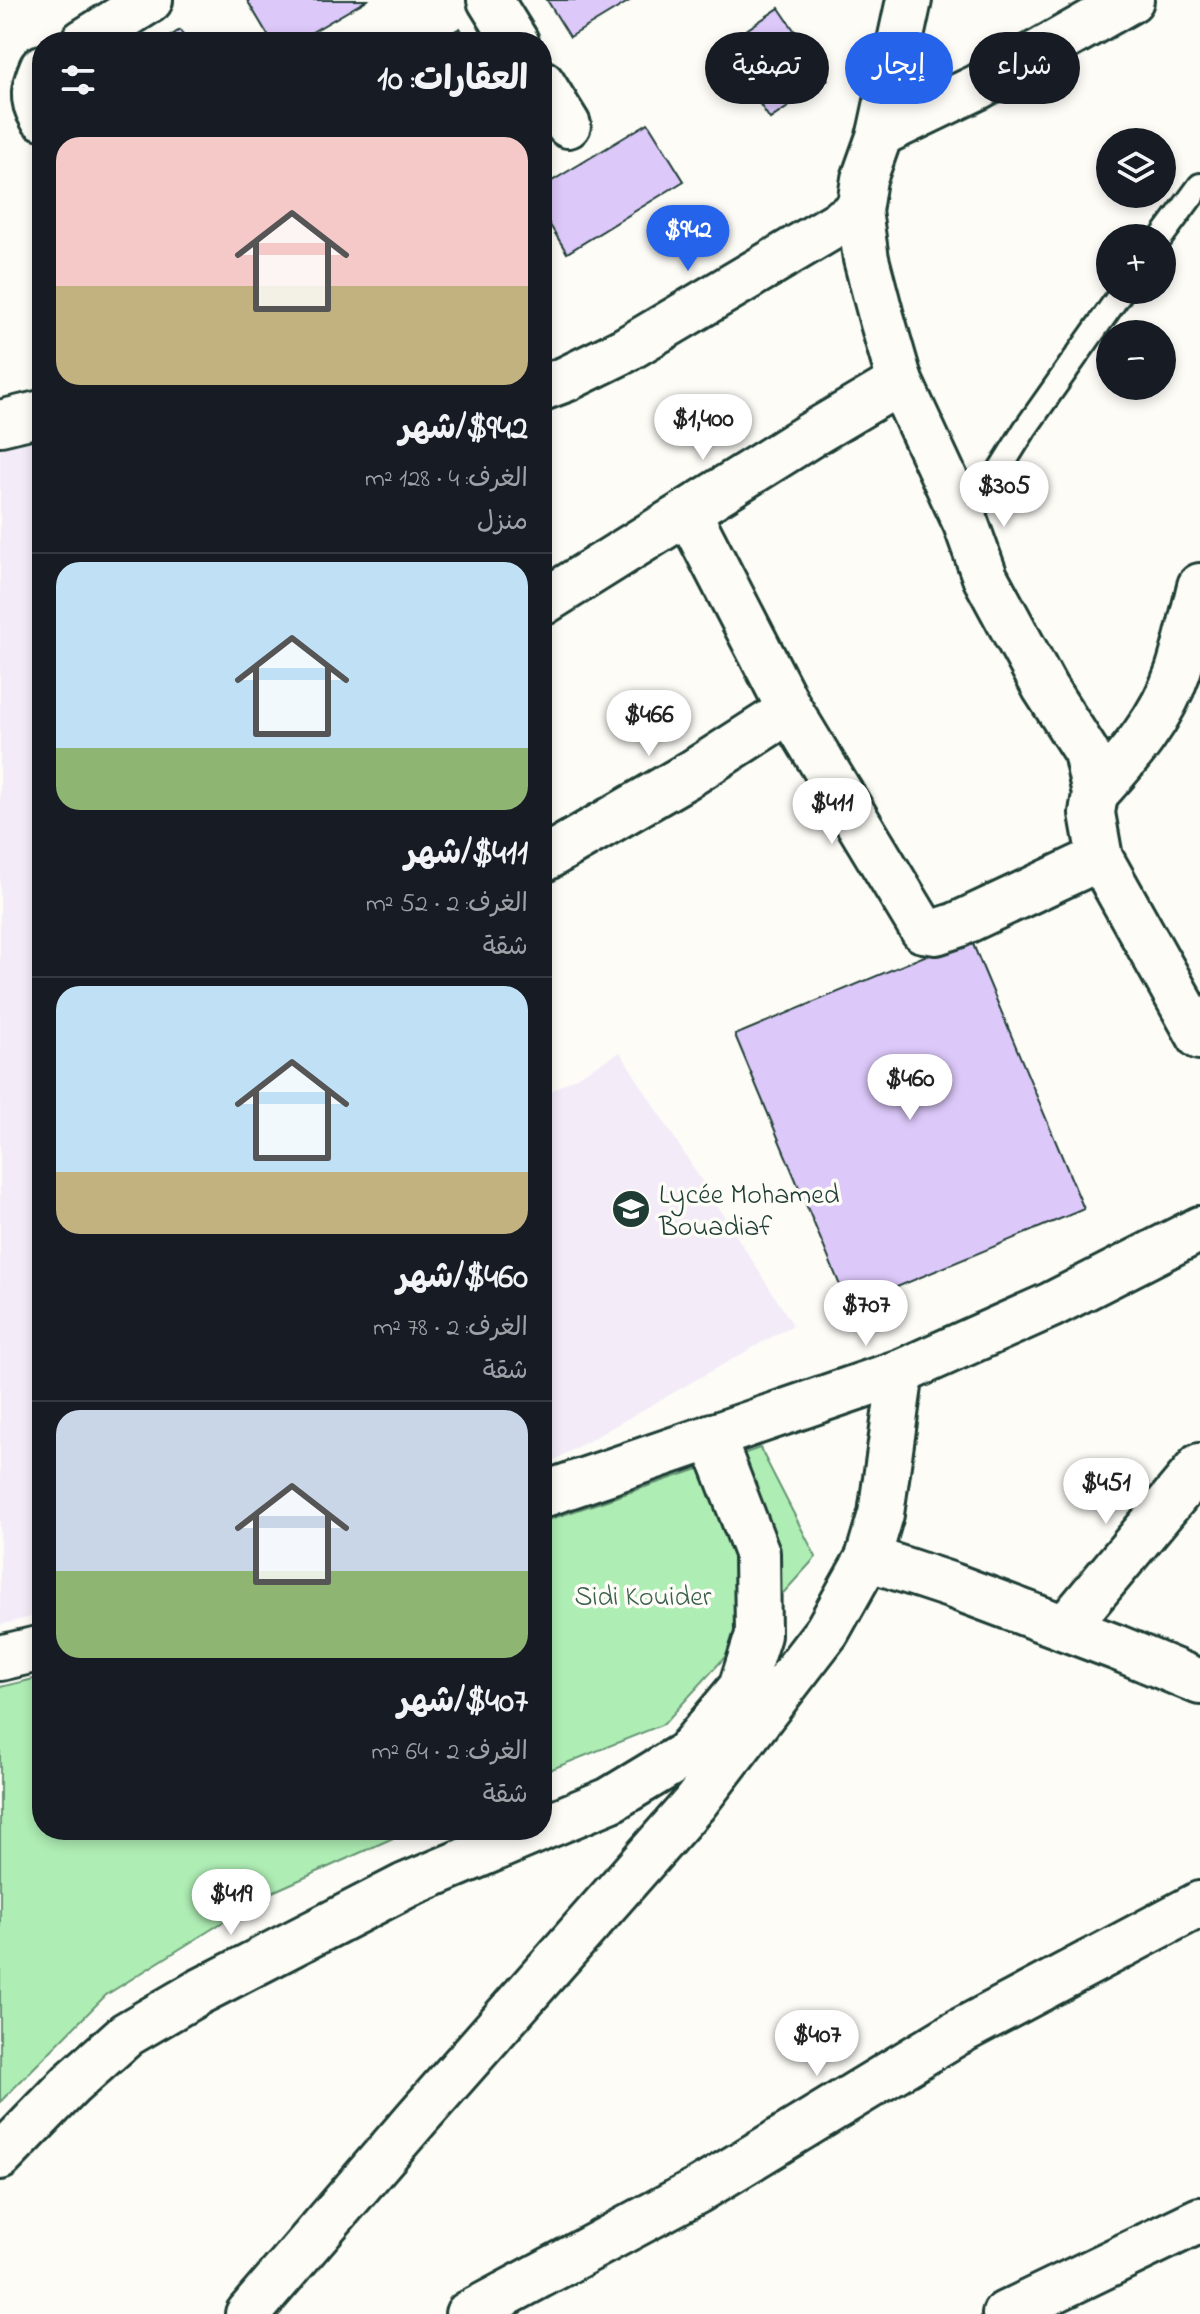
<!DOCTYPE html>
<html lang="ar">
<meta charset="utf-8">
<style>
body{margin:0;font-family:"Indie Flower","Playpen Sans Arabic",sans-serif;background:#242831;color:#f1f3f6;direction:rtl;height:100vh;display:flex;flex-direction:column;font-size:30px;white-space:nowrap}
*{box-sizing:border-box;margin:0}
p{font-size:26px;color:#9ea1a6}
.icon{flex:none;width:44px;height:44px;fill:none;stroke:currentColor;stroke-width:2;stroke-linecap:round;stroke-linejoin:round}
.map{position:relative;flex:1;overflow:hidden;direction:ltr}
.panel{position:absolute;left:32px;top:32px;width:520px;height:1808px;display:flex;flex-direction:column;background:#171b24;border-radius:32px;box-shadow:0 4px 12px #0003;direction:rtl}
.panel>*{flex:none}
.hud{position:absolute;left:576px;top:32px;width:504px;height:72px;direction:rtl;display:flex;gap:16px}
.fabs{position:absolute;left:1096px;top:128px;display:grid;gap:16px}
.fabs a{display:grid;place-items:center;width:80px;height:80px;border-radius:50%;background:#171b24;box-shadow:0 4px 12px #0003;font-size:40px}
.price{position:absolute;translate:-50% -68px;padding:0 18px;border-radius:28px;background:#fff;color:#222;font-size:26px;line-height:52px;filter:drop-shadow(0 2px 4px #0008)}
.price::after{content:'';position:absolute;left:50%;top:48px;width:24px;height:18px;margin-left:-12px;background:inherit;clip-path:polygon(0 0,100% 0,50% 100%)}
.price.current{background:#2563eb;color:#fff}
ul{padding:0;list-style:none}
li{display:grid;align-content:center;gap:16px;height:424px;padding:0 24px}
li+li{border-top:2px solid #363941}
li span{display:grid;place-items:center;height:248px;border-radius:24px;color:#555}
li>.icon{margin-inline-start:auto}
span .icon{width:144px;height:144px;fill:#fffc;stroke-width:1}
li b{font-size:34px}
h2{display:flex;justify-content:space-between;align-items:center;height:96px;padding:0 24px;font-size:34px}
.tag{padding:0 28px;border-radius:36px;background:#171b24;box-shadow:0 4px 12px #0003;font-size:28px;line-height:72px}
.tag.current{background:#2563eb;color:#fff}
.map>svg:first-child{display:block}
.built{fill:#f3ecf8}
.green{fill:#aeedb4;stroke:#669574;stroke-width:2}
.building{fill:#dcc8f9;stroke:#1f3d34;stroke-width:2}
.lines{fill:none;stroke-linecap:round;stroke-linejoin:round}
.lane-casing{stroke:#1f3d34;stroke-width:28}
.street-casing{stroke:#1f3d34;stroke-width:50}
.lane{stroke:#fdfcf7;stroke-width:22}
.street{stroke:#fdfcf7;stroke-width:44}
.labels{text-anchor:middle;stroke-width:7;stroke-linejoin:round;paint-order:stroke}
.poi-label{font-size:28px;fill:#1f3d34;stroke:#fdfcf7;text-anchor:start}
.park-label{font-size:28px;fill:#3c604e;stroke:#fdfcf7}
</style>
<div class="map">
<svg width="1200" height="2314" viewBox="0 0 1200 2314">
<rect width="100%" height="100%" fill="#fdfcf7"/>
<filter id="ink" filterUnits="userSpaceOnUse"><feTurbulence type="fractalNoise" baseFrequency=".0125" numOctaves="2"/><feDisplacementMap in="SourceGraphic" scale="16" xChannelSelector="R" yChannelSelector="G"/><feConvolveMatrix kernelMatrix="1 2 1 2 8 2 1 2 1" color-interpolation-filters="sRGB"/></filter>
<g filter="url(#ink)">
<g class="built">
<path d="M42 424V1614L0 1625V435Z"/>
<path d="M620 1052 793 1325 551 1462 542 1452V1084L548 1093Z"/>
</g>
<g class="green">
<path d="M760 1448 816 1557 664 1724 542 1773V1522Z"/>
<path d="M42 1677V1830H411L268 1894 106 1995 0 2102V1687Z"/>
</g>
<g class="building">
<path d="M247 0H367L295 42H272Z"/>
<path d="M547 0H631L570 37Z"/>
<path d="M779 8 828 80 770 119 721 47Z"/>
<path d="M460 28 468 42H437Z"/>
<path d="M180 30 187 42H161Z"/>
<path d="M648 123 684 181 567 253 542 212V187Z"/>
<path d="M970 937 1084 1209 849 1307 735 1035Z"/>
</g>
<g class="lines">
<defs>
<g id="lane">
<path d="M1161 238 1200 185"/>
<path d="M966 524 1025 429 1123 290"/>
</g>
<g id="street">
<path d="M490 0 516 42"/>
<path d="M909 0 880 134 864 179 859 211 866 259 881 316 900 382 966 524 985 577 1045 688 1086 752 1095 794 1092 813 1100 858 1200 1037"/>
<path d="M83 42 150 0"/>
<path d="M42 68C34 87 31 99 42 117"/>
<path d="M542 83 568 125"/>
<path d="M880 134 978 87 1131 0"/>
<path d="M542 388 566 379 625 350 859 211"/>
<path d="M0 423 42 413"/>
<path d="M688 512 790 710 923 930 936 932 957 925 1100 858"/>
<path d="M542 603 812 434 900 382"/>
<path d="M1095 794C1128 758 1162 719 1178 671 1187 643 1193 614 1200 586"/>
<path d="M542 860 692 773 790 710"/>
<path d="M542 1495 901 1372 1051 1305 1200 1229"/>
<path d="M868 1558 953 1586 1118 1648 1200 1682"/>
<path d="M1065 1628 1200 1466"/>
<path d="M0 1658 42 1648"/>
<path d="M542 1828 610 1800 686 1754 741 1688 758 1635 757 1553 712 1436"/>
<path d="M0 2157 71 2084 127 2034 199 1992 405 1886 538 1830"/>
<path d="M248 2314 417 2118 694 1804 827 1631 868 1558 881 1514 901 1372"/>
<path d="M468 2314 699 2190 955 2034 1200 1904"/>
<path d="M1005 2314 1200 2220"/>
</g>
</defs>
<use href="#lane" class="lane-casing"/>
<use href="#street" class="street-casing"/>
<use href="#lane" class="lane"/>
<use href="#street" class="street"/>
</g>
</g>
<defs>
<symbol id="school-disc" viewBox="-11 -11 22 22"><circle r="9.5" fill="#1f3d34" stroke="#fdfcf7"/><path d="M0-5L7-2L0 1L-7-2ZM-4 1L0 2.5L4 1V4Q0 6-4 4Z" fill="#fff"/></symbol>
</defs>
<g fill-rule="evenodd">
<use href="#school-disc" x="609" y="1187" width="44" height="44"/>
</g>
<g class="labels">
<g class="poi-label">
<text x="659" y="1203">Lycée Mohamed<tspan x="659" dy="32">Bouadiaf</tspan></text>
</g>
<g class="park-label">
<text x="643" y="1605">Sidi Kouider</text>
</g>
</g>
</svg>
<div class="fabs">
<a><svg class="icon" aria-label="layers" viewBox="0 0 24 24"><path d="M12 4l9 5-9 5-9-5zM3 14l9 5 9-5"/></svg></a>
<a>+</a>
<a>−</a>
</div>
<b class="price current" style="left:688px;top:273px">$942</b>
<b class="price" style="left:703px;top:462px">$1,400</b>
<b class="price" style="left:1004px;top:529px">$305</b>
<b class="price" style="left:649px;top:758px">$466</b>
<b class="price" style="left:832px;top:846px">$411</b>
<b class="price" style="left:910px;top:1122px">$460</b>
<b class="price" style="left:866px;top:1348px">$707</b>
<b class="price" style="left:1106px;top:1526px">$451</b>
<b class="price" style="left:231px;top:1937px">$419</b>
<b class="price" style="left:817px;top:2078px">$407</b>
<div class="hud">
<a class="tag">شراء</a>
<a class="tag current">إيجار</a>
<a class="tag">تصفية</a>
</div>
<section class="panel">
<h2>العقارات: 10<svg class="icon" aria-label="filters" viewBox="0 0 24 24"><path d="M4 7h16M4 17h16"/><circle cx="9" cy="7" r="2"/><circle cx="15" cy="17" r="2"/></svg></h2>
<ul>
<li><span style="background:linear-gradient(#f6c9c9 60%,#c2b280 0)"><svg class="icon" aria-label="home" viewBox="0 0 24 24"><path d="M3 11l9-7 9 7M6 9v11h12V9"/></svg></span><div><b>$942/شهر</b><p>الغرف: 4 · 128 m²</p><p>منزل</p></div></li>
<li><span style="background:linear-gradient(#bfe0f5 75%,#8fb573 0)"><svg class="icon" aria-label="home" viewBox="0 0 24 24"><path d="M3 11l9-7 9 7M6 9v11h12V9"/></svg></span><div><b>$411/شهر</b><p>الغرف: 2 · 52 m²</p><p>شقة</p></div></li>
<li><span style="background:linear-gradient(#bfe0f5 75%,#c2b280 0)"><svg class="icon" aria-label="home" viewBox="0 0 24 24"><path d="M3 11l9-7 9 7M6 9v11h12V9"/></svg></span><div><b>$460/شهر</b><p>الغرف: 2 · 78 m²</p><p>شقة</p></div></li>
<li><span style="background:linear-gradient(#c9d6e8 65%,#8fb573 0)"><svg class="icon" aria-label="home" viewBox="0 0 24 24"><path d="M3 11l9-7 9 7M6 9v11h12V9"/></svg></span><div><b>$407/شهر</b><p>الغرف: 2 · 64 m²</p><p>شقة</p></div></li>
</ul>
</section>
</div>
